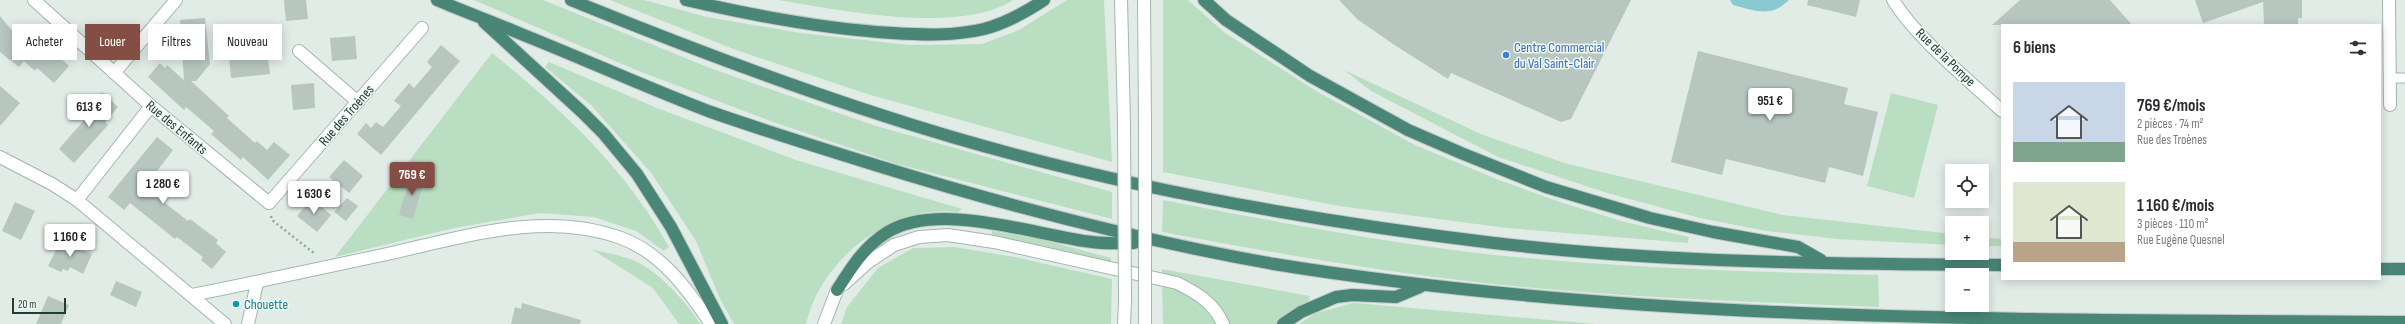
<!DOCTYPE html>
<html lang="fr">
<meta charset="utf-8">
<style>
body{margin:0;font-family:"Sofia Sans Condensed",sans-serif;background:#f2f2f3;color:#2b2b33;height:100vh;display:flex;flex-direction:column;font-size:15px;white-space:nowrap}
*{box-sizing:border-box;margin:0}
p{font-size:13px;color:#7c7c81}
.icon{flex:none;width:22px;height:22px;fill:none;stroke:currentColor;stroke-width:2;stroke-linecap:round;stroke-linejoin:round}
.map{position:relative;flex:1;overflow:hidden}
.sheet{position:absolute;left:2001px;top:24px;width:380px;height:256px;display:flex;flex-direction:column;background:#fff;border-radius:0px;box-shadow:0 2px 10px #0003}
.sheet>*{flex:none}
.guide{position:absolute;left:12px;top:24px;width:380px;height:36px;display:flex;gap:8px}
.controls{position:absolute;left:1945px;top:164px;display:grid;gap:8px}
.controls a{display:grid;place-items:center;width:44px;height:44px;border-radius:0px;background:#fff;box-shadow:0 2px 10px #0003;font-size:20px}
.scale{position:absolute;left:12px;bottom:10px;width:54px;box-sizing:border-box;padding-left:4px;border:2px solid #213e35;border-top:0;font-size:11px;line-height:14px;white-space:nowrap;color:#213e35;-webkit-text-stroke:3px #f2f9f5;paint-order:stroke}
.price{position:absolute;translate:-50% -34px;padding:0 9px;border-radius:4px;background:#fff;color:#222;font-size:13px;line-height:26px;filter:drop-shadow(0 1px 2px #0008)}
.price::after{content:'';position:absolute;left:50%;top:24px;width:12px;height:9px;margin-left:-6px;background:inherit;clip-path:polygon(0 0,100% 0,50% 100%)}
.price.on{background:#854e44;color:#fff}
ul{padding:0;list-style:none}
li{display:flex;align-items:center;gap:12px;height:100px;padding:0 12px}
li span{display:grid;place-items:center;flex:none;width:112px;height:80px;border-radius:0px;color:#555}
li>.icon{margin-inline-start:auto}
span .icon{width:48px;height:48px;fill:#fffc;stroke-width:1}
li b{font-size:17px}
h2{display:flex;justify-content:space-between;align-items:center;height:48px;padding:0 12px;font-size:17px}
.pill{padding:0 14px;border-radius:0px;background:#fff;box-shadow:0 2px 10px #0003;font-size:14px;line-height:36px}
.pill.on{background:#854e44;color:#fff}
.map>svg:first-child{display:block}
.green{fill:#badec2}
.water{fill:#89cad2}
.building{fill:#b7c7c0}
.lines{fill:none;stroke-linecap:round;stroke-linejoin:round}
.service-casing{stroke:#a4b4ae;stroke-width:11}
.minor-casing{stroke:#a4b4ae;stroke-width:14}
.tertiary-casing{stroke:#a4b4ae;stroke-width:14}
.secondary-casing{stroke:#a0b8af;stroke-width:14}
.trunk-casing{stroke:#c1c9c6;stroke-width:14}
.path{stroke:#81b0a0;stroke-width:2.5;stroke-dasharray:2 3;stroke-linecap:butt}
.service{stroke:#fff;stroke-width:9}
.minor{stroke:#fff;stroke-width:12}
.tertiary{stroke:#fff;stroke-width:12}
.secondary{stroke:#fff;stroke-width:12}
.trunk{stroke:#498676;stroke-width:12}
.secondary-bridge-casing{stroke:#a0b8af;stroke-width:14;stroke-linecap:butt}
.secondary-bridge{stroke:#fff;stroke-width:12}
.shop-dot{fill:#3f7fe0;stroke:#f2f9f5;stroke-width:1.5}
.culture-dot{fill:#0f9aa8;stroke:#f2f9f5;stroke-width:1.5}
.labels{text-anchor:middle;stroke-width:3;stroke-linejoin:round;paint-order:stroke}
.shop-label{font-size:14px;fill:#366cbe;stroke:#f2f9f5;text-anchor:start}
.street-label{font-size:14px;fill:#213e35;stroke:#f2f9f5}
.culture-label{font-size:14px;fill:#0d838f;stroke:#f2f9f5;text-anchor:start}
</style>
<div class="map">
<svg width="2405" height="324" viewBox="0 0 2405 324">
<rect width="100%" height="100%" fill="#e2ece7"/>
<g class="green">
<path d="M474 0H543L710 68 873 125 1112 192V219L897 164 776 123 636 70Z"/>
<path d="M610 0H644L707 17 801 33 909 45 982 44 1019 30 1067 0H1104L1112 162 867 94 736 50Z"/>
<path d="M778 0H1013C959 35 840 10 778 0Z"/>
<path d="M1163 0H1188L1225 33 1318 92 1415 145 1499 180 1563 203 1625 222 1689 237 1688 243 1507 228 1339 206 1163 172Z"/>
<path d="M492 53C561 108 626 169 669 247L664 251 636 231 594 217 540 213 454 228 335 257Z"/>
<path d="M549 62 657 108 796 160 962 209 958 212C891 204 821 259 806 324H734L720 299 696 241 652 174 591 105 545 67Z"/>
<path d="M1344 70 1483 135 1568 164 1783 215 1952 234V245L1837 239 1766 231 1700 218 1607 193 1498 157 1371 91Z"/>
<path d="M1891 93 1938 105 1914 198 1867 186Z"/>
<path d="M1163 200C1273 221 1383 243 1495 255 1622 268 1750 272 1878 275L1879 307C1747 302 1615 297 1484 283 1376 271 1269 252 1162 232Z"/>
<path d="M992 231 1040 239 1111 258V264L991 237Z"/>
<path d="M1982 237 2002 239V246H1982Z"/>
<path d="M954 247 1015 257 1112 279 1111 324H841L847 307 878 268 913 248Z"/>
<path d="M591 249C605 253 620 255 633 260 656 269 688 303 700 324H679L653 288Z"/>
<path d="M1162 269 1310 296 1309 302 1275 324H1229C1218 293 1190 285 1162 274Z"/>
<path d="M1162 284C1185 292 1206 301 1217 324H1163Z"/>
<path d="M1354 303 1596 324H1299L1316 313Z"/>
</g>
<path class="water" d="M1730 0H1789C1771 18 1756 11 1733 5Z"/>
<g class="building">
<path d="M284 0H306L308 19 286 21Z"/>
<path d="M1339 0H1631L1571 119 1561 122 1451 73 1448 79 1396 46 1357 19Z"/>
<path d="M1808 0H1860L1856 17 1807 5Z"/>
<path d="M2020 0H2110L2132 25H1992Z"/>
<path d="M2195 0H2263V2L2203 23Z"/>
<path d="M2263 0H2302V18H2298V24H2264Z"/>
<path d="M0 16 22 43 31 33 69 66 54 83 37 68 35 71 24 61 19 67 0 52Z"/>
<path d="M205 18 210 64 196 81H191L229 116 227 118 255 143 257 141 267 150 274 142 290 155 268 180 243 157 241 160 211 134 214 131 186 107 184 110 148 77 160 63 165 68 167 65 184 80 180 20Z"/>
<path d="M355 36 357 59 332 61 330 38Z"/>
<path d="M266 44 270 74 231 78 229 56 242 54 241 46Z"/>
<path d="M441 45 460 61 381 155 357 134 366 123 371 128 376 122 383 127 401 106 394 101 409 83 414 88 432 67 427 62Z"/>
<path d="M1698 51 1848 88 1844 104 1878 112 1863 176 1829 167 1825 183 1726 159 1722 175 1671 162Z"/>
<path d="M314 83 315 108 293 110 291 85Z"/>
<path d="M0 86 20 103 0 126Z"/>
<path d="M102 92 118 107 105 122 108 125 74 163 59 149 92 111 88 108Z"/>
<path d="M157 137 173 150 145 187 188 221 190 219 218 240 216 243 226 252 212 269 201 260 203 257 177 237 175 239 130 203 124 210 108 197Z"/>
<path d="M344 160 363 176 349 193 329 177Z"/>
<path d="M411 174 425 178 413 219 399 215Z"/>
<path d="M312 198 331 215 317 232 297 216Z"/>
<path d="M347 198 358 206 346 221 334 212Z"/>
<path d="M15 202 35 211 21 240 2 231Z"/>
<path d="M61 240 92 254 83 274 70 267 68 271 63 269 61 272 48 266Z"/>
<path d="M116 281 142 292 136 307 110 295Z"/>
<path d="M48 296 69 305 61 324H36Z"/>
<path d="M522 303 581 320 580 324H511L515 307 521 309Z"/>
</g>
<g class="lines">
<defs>
<path id="service" d="M2390 78H2405"/>
<g id="minor">
<path d="M34 0 151 106 269 203 422 28"/>
<path d="M1893 0C1916 38 1969 80 2002 111"/>
<path d="M2389 0 2390 105"/>
<path d="M299 51 358 102"/>
<path d="M114 73 176 0"/>
<path d="M77 200 151 106"/>
</g>
<g id="tertiary">
<path d="M0 157 52 184 77 200 225 324"/>
<path d="M844 284 867 263 894 245 919 237 948 235 994 242 1177 283C1197 293 1214 303 1223 324"/>
</g>
<g id="secondary">
<path d="M1121 0 1124 122"/>
<path d="M1144 0 1145 122"/>
<path d="M192 295C257 282 322 268 387 254 464 237 544 210 621 238 662 253 688 290 711 324"/>
<path d="M1145 302V324"/>
<path d="M248 324 257 283"/>
<path d="M824 324 837 290"/>
<path d="M1124 324 1125 302"/>
</g>
<g id="trunk">
<path d="M437 0C465 12 493 22 521 34 584 59 645 87 708 111 762 130 817 147 872 164 1004 205 1138 240 1274 264 1645 324 2029 319 2405 322"/>
<path d="M571 0C696 51 823 99 952 137 1129 189 1311 221 1494 243 1662 263 1833 264 2002 265"/>
<path d="M686 0C755 16 823 29 893 33 924 35 954 36 984 29 1006 23 1026 12 1044 0"/>
<path d="M1204 0 1226 20 1310 76 1408 130 1461 153 1546 187 1650 218 1713 232 1798 247 1821 260"/>
<path d="M484 22 582 112 603 133 637 174 671 227 722 324"/>
<path d="M2380 269H2405"/>
<path d="M837 290C851 268 864 247 886 233 938 200 1034 235 1092 242 1106 244 1120 243 1134 243"/>
<path d="M1283 324 1301 312 1336 297 1352 295 1396 297 1420 287"/>
</g>
</defs>
<use href="#service" class="service-casing"/>
<use href="#minor" class="minor-casing"/>
<use href="#tertiary" class="tertiary-casing"/>
<use href="#secondary" class="secondary-casing"/>
<use href="#trunk" class="trunk-casing"/>
<path class="path" d="M271 216 272 220 315 254"/>
<use href="#service" class="service"/>
<use href="#minor" class="minor"/>
<use href="#tertiary" class="tertiary"/>
<use href="#secondary" class="secondary"/>
<use href="#trunk" class="trunk"/>
<defs>
<g id="secondary-bridge">
<path d="M1124 122 1125 302"/>
<path d="M1145 122V302"/>
</g>
</defs>
<use href="#secondary-bridge" class="secondary-bridge-casing"/>
<use href="#secondary-bridge" class="secondary-bridge"/>
</g>
<circle class="shop-dot" cx="1506" cy="55" r="4"/>
<circle class="culture-dot" cx="236" cy="304" r="4"/>
<g class="labels">
<g class="shop-label">
<text x="1514" y="52">Centre Commercial<tspan x="1514" dy="16">du Val Saint-Clair</tspan></text>
</g>
<g class="street-label">
<text transform="translate(1946 57) rotate(44)" y="5">Rue de la Pompe</text>
<text transform="translate(346 115) rotate(-49)" y="5">Rue des Troènes</text>
<text transform="translate(177 127) rotate(40)" y="5">Rue des Enfants</text>
</g>
<g class="culture-label">
<text x="244" y="309">Chouette</text>
</g>
</g>
</svg>
<div class="controls">
<a><svg class="icon" aria-label="locate" viewBox="0 0 24 24"><circle cx="12" cy="12" r="6"/><path d="M12 2v4M12 18v4M2 12h4M18 12h4"/></svg></a>
<a>+</a>
<a>−</a>
</div>
<div class="scale">20 m</div>
<b class="price" style="left:1770px;top:122px">951 €</b>
<b class="price" style="left:89px;top:128px">613 €</b>
<b class="price on" style="left:412px;top:196px">769 €</b>
<b class="price" style="left:163px;top:205px">1 280 €</b>
<b class="price" style="left:314px;top:215px">1 630 €</b>
<b class="price" style="left:70px;top:258px">1 160 €</b>
<div class="guide">
<a class="pill">Acheter</a>
<a class="pill on">Louer</a>
<a class="pill">Filtres</a>
<a class="pill">Nouveau</a>
</div>
<section class="sheet">
<h2>6 biens<svg class="icon" aria-label="filters" viewBox="0 0 24 24"><path d="M4 7h16M4 17h16"/><circle cx="9" cy="7" r="2"/><circle cx="15" cy="17" r="2"/></svg></h2>
<ul>
<li><span style="background:linear-gradient(#c9d6e8 75%,#7fa58c 0)"><svg class="icon" aria-label="home" viewBox="0 0 24 24"><path d="M3 11l9-7 9 7M6 9v11h12V9"/></svg></span><div><b>769 €/mois</b><p>2 pièces · 74 m²</p><p>Rue des Troènes</p></div></li>
<li><span style="background:linear-gradient(#dfe7d0 75%,#b9a48a 0)"><svg class="icon" aria-label="home" viewBox="0 0 24 24"><path d="M3 11l9-7 9 7M6 9v11h12V9"/></svg></span><div><b>1 160 €/mois</b><p>3 pièces · 110 m²</p><p>Rue Eugène Quesnel</p></div></li>
</ul>
</section>
</div>
